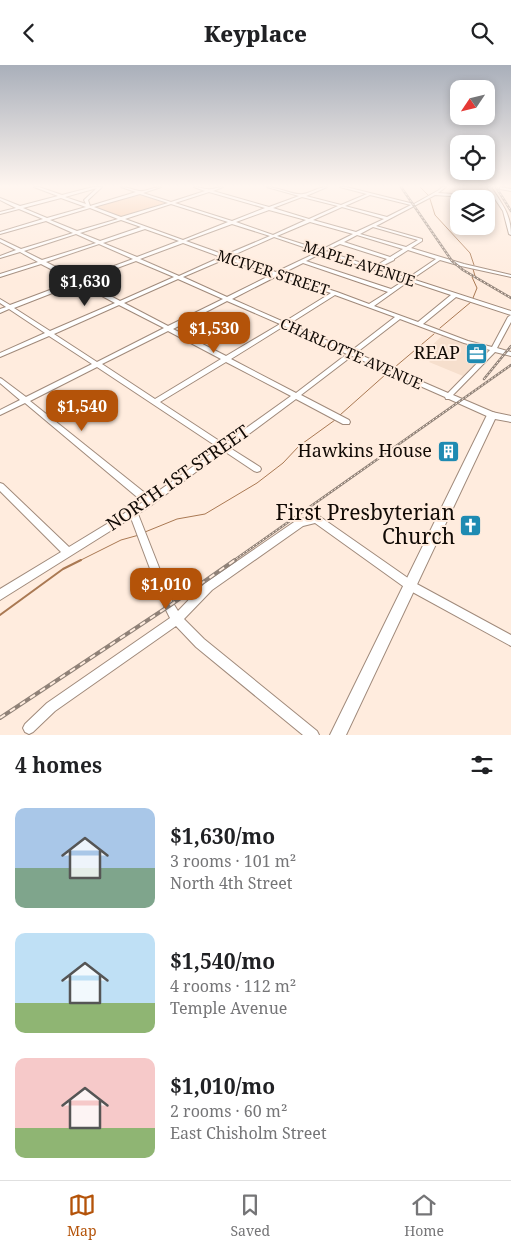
<!DOCTYPE html>
<meta charset="utf-8">
<style>
body{margin:0;font-family:"Noto Serif",serif;background:#f6f6f6;color:#202124;height:100vh;display:flex;flex-direction:column;font-size:19px;white-space:nowrap}
*{box-sizing:border-box;margin:0}
p{font-size:16px;color:#757577}
.icon{flex:none;width:28px;height:28px;fill:none;stroke:currentColor;stroke-width:2;stroke-linecap:round;stroke-linejoin:round}
.map{position:relative;height:670px;overflow:hidden}
.details{display:flex;flex-direction:column;background:#fff;flex:1}
.details>*{flex:none}
.needle{width:32px;rotate:235deg}
.tools{position:absolute;left:450px;top:15px;display:grid;gap:10px}
.tools a{display:grid;place-items:center;width:45px;height:45px;border-radius:10px;background:#fff;box-shadow:0 2px 8px #0003;font-size:25px}
.price{position:absolute;translate:-50% -42px;padding:0 11px;border-radius:10px;background:#b45309;color:#fff;font-size:16px;line-height:32px;filter:drop-shadow(0 1px 2px #0008)}
.price::after{content:'';position:absolute;left:50%;top:30px;width:15px;height:11px;margin-left:-8px;background:inherit;clip-path:polygon(0 0,100% 0,50% 100%)}
.price.current{background:#222;color:#fff}
ul{padding:0;list-style:none}
li{display:flex;align-items:center;gap:15px;height:125px;padding:0 15px}
li span{display:grid;place-items:center;flex:none;width:140px;height:100px;border-radius:10px;color:#555}
li>.icon{margin-inline-start:auto}
span .icon{width:60px;height:60px;fill:#fffc;stroke-width:1}
li b{font-size:21px}
h2{display:flex;justify-content:space-between;align-items:center;height:60px;padding:0 15px;font-size:21px}
header{display:flex;justify-content:space-between;align-items:center;height:65px;padding:0 15px;background:#fff;font-size:22px;font-weight:800}
.dock{display:flex;justify-content:space-around;align-items:center;height:70px;border-top:1px solid #e0e0e0;background:#fff;font-size:14px;color:#757577}
.dock a{display:grid;justify-items:center;gap:2px}
.dock .current{color:#b45309}
.map>svg:first-child{display:block}
.built{fill:#f6dfcd}
.green{fill:#f8caa8}
.lines{fill:none;stroke-linecap:round;stroke-linejoin:round}
.stream-far1{stroke:#aa7953;stroke-width:1}
.stream{stroke:#aa7953;stroke-width:2}
.minor-casing{stroke:#a08a7b;stroke-width:2}
.major-casing{stroke:#a08a7b;stroke-width:2}
.minor{fill:#fff;fill-rule:evenodd}
.major{fill:#fff;fill-rule:evenodd}
.rail-far1-casing{stroke:#908278;stroke-width:2.5}
.rail-casing{stroke:#908278;stroke-width:4}
.rail-far1{stroke:#ffecde;stroke-width:1;stroke-dasharray:2;stroke-linecap:butt}
.rail{stroke:#ffecde;stroke-width:2;stroke-dasharray:6;stroke-linecap:butt}
.labels{text-anchor:middle;stroke-width:4;stroke-linejoin:round;paint-order:stroke}
.far-street-label{font-size:15px;fill:#110a05;stroke:#ffecde}
.poi-label{font-size:18px;fill:#110a05;stroke:#ffecde;text-anchor:end}
.street-label{font-size:18px;fill:#110a05;stroke:#ffecde}
.near-poi-label{font-size:21px;fill:#110a05;stroke:#ffecde;text-anchor:end}
</style>
<header><svg class="icon" aria-label="back" viewBox="0 0 24 24"><path d="M15 5l-7 7 7 7"/></svg>Keyplace<svg class="icon" aria-label="search" viewBox="0 0 24 24"><circle cx="10" cy="10" r="6"/><path d="M15 15l6 6"/></svg></header>
<div class="map">
<svg width="511" height="670" viewBox="0 0 511 670">
<rect width="100%" height="100%" fill="#ffecde"/>
<path class="built" d="M442 271 486 287 463 311 429 297 437 290 427 285Z"/>
<path class="green" d="M139 129 165 138 122 152 95 142Z"/>
<g class="lines">
<g class="stream-far1">
<path d="M420 122 428 130"/>
<path d="M430 134 435 150 470 188 474 200"/>
<path d="M473 204 475 211 472 212 477 223 473 233"/>
<path d="M440 263 471 237"/>
<path d="M395 302 434 269"/>
<path d="M340 350 385 310"/>
<path d="M145 467 177 454 205 449 257 418 283 398 299 381 335 355"/>
<path d="M79 496 121 475 139 470"/>
</g>
<path class="stream" d="M0 550 63 504 81 495"/>
<defs>
<g id="minor">
<path d="M34 122H39L62 130 93 122H102L88 135 90 141 136 127 121 122C128 122 133 125 139 126 146 127 153 122 161 122L143 128 171 137 205 126 194 122C200 122 205 125 211 124 215 124 218 122 223 122L213 126 269 142 299 131 267 122C278 122 295 131 303 129 311 128 318 122 327 122L306 131 341 140 367 129 340 122H346L414 139 439 125 442 122H446L438 128 494 132 487 122H491C502 139 511 149 511 170L509 169 503 146 495 134 435 130 376 161 422 174V176L411 183 464 199 511 210V212L461 201 440 195 412 214 511 246V250L456 232 423 259 468 276 492 282 508 252 511 250V257L497 283 511 287V291L495 287 453 330 495 348 496 350 495 352H489L449 334H446L445 332 352 291 301 330 349 355 350 357 349 359H343L296 334 230 383 260 402 261 404 260 406 257 407 254 406 224 386 153 439 138 449 173 538 178 546 204 519 297 455 316 450 319 451 415 518 511 570V581L407 524 315 458 303 461 212 525 184 554 204 574 317 666 319 670H303L196 582 176 561 55 646 33 667 29 669 25 667 23 663 25 659 47 638 170 553 164 541 131 453 0 535V524L61 487 0 426V418L3 419 69 482 143 437 25 338 0 350V345L20 335 0 318V313L2 314 26 332 92 299 49 271 0 292V288L45 268 9 244 0 248V244L6 242 0 238V234L10 240 74 216 41 199 0 212V209L38 197 20 187 0 193V191L16 185 0 177V174L21 184 73 168 46 156 0 169V167L43 154 19 144 0 149V147L16 143 0 135V133L20 141 58 131ZM97 123 84 135 86 139 65 132ZM209 127 265 143 232 156 175 138ZM140 129 168 138 121 152 94 142ZM370 130 411 140 387 152 345 141ZM302 132 338 141 309 154 273 143ZM61 133 86 142 47 153 23 143ZM171 139 228 157 183 175 125 154ZM342 142 384 154 356 167 313 155ZM90 143 118 154 77 166 50 155ZM269 145 306 155 273 170 236 157ZM121 155 141 162 100 176 80 168ZM310 157 353 169 321 185 277 171ZM232 159 270 171 225 190 186 176ZM373 162 418 175 406 182 360 169ZM145 164 179 176 137 192 103 178ZM76 169 96 178 42 195 24 186ZM357 170 403 184 390 192 344 177ZM274 172 318 187 276 207 229 192ZM183 178 221 192 179 211 140 194ZM99 179 133 194 79 214 46 197ZM340 179 387 194 374 202 325 186ZM408 185 436 194 408 213 378 203 394 195V194ZM322 188 405 215 391 224 306 196ZM225 194 273 209 227 232 183 212ZM136 196 174 212 120 236 82 216ZM303 198 388 227 369 239 337 227 281 209ZM277 211 331 228 284 257 232 234ZM178 214 223 234 168 261 124 238ZM409 216 451 230 418 257 374 241ZM78 218 115 238 50 266 14 243ZM335 230 395 252 351 286 289 259ZM227 236 280 259 226 291 173 264ZM119 240 164 263 97 297 54 269ZM400 254 464 278 490 285 448 328 356 288ZM284 261 347 289 296 328 231 294ZM168 266 221 294 155 334 102 299ZM226 297 291 331 224 379 160 337ZM97 302 219 383 150 432 30 336Z"/>
<path d="M500 122 511 124V126L500 124Z"/>
</g>
<path id="major" d="M492 347 511 351V357L495 354 346 670H330L487 350Z"/>
</defs>
<use href="#minor" class="minor-casing"/>
<use href="#major" class="major-casing"/>
<use href="#minor" class="minor"/>
<use href="#major" class="major"/>
<defs>
<g id="rail-far1">
<path d="M401 122 452 196 463 205 511 233"/>
<path d="M496 122 511 146"/>
<path d="M484 314 511 281"/>
<path d="M233 496 511 300"/>
</g>
<path id="rail" d="M0 653 169 541 235 495"/>
</defs>
<use href="#rail-far1" class="rail-far1-casing"/>
<use href="#rail" class="rail-casing"/>
<use href="#rail-far1" class="rail-far1"/>
<use href="#rail" class="rail"/>
</g>
<linearGradient id="sky" x2="0" y2="1"><stop stop-color="#a9afba"/><stop offset="0.56" stop-color="#fff6f0"/><stop offset="1" stop-color="#fff6f0" stop-opacity="0"/></linearGradient>
<rect width="511" height="216" fill="url(#sky)"/>
<defs>
<symbol id="office-square" viewBox="-11 -11 22 22"><rect x="-9" y="-9" width="18" height="18" rx="4" fill="#1f8bb2" stroke="#ffecde"/><path d="M-6-3h4V-5.5h4V-3h4V5H-6ZM-1-4.5V-3h2v-1.5ZM-6 0V1H6V0Z" fill="#fff"/></symbol>
<symbol id="building-square" viewBox="-11 -11 22 22"><rect x="-9" y="-9" width="18" height="18" rx="4" fill="#1f8bb2" stroke="#ffecde"/><path d="M-4-6H4V6H1V3H-1V6H-4ZM-2.5-4.3h1.7v1.8h-1.7ZM.8-4.3h1.7v1.8H.8ZM-2.5-1h1.7V.8h-1.7ZM.8-1h1.7V.8H.8Z" fill="#fff"/></symbol>
<symbol id="church-square" viewBox="-11 -11 22 22"><rect x="-9" y="-9" width="18" height="18" rx="4" fill="#1f8bb2" stroke="#ffecde"/><path d="M-1.2-6h2.4v3.5h3.3v2.4h-3.3V6h-2.4V-.1h-3.3v-2.4h3.3Z" fill="#fff"/></symbol>
</defs>
<g fill-rule="evenodd">
<use href="#office-square" x="464" y="276" width="25" height="25"/>
<use href="#building-square" x="436" y="374" width="25" height="25"/>
<use href="#church-square" x="458" y="448" width="25" height="25"/>
</g>
<g class="labels">
<g class="far-street-label">
<text transform="translate(359 199) rotate(18)" y="5">MAPLE AVENUE</text>
<text transform="translate(273 208) rotate(18)" y="5">MCIVER STREET</text>
<text transform="translate(351 289) rotate(24)" y="5">CHARLOTTE AVENUE</text>
</g>
<g class="poi-label">
<text x="460" y="294">REAP</text>
<text x="432" y="392">Hawkins House</text>
</g>
<g class="street-label">
<text transform="translate(178 413) rotate(-35)" y="6">NORTH 1ST STREET</text>
</g>
<g class="near-poi-label">
<text x="455" y="455">First Presbyterian<tspan x="455" dy="24">Church</tspan></text>
</g>
</g>
</svg>
<div class="tools">
<a><svg class="needle" viewBox="-14 -14 28 28"><path d="M0-13l5 13h-10z" fill="#e53935"/><path d="M0 13l5-13h-10z" fill="#757577"/></svg></a>
<a><svg class="icon" aria-label="locate" viewBox="0 0 24 24"><circle cx="12" cy="12" r="6"/><path d="M12 2v4M12 18v4M2 12h4M18 12h4"/></svg></a>
<a><svg class="icon" aria-label="layers" viewBox="0 0 24 24"><path d="M12 4l9 5-9 5-9-5zM3 14l9 5 9-5"/></svg></a>
</div>
<b class="price current" style="left:85px;top:242px">$1,630</b>
<b class="price" style="left:214px;top:289px">$1,530</b>
<b class="price" style="left:82px;top:367px">$1,540</b>
<b class="price" style="left:166px;top:545px">$1,010</b>
</div>
<section class="details">
<h2>4 homes<svg class="icon" aria-label="filters" viewBox="0 0 24 24"><path d="M4 7h16M4 17h16"/><circle cx="9" cy="7" r="2"/><circle cx="15" cy="17" r="2"/></svg></h2>
<ul>
<li><span style="background:linear-gradient(#a9c7e8 60%,#7fa58c 0)"><svg class="icon" aria-label="home" viewBox="0 0 24 24"><path d="M3 11l9-7 9 7M6 9v11h12V9"/></svg></span><div><b>$1,630/mo</b><p>3 rooms · 101 m²</p><p>North 4th Street</p></div></li>
<li><span style="background:linear-gradient(#bfe0f5 70%,#8fb573 0)"><svg class="icon" aria-label="home" viewBox="0 0 24 24"><path d="M3 11l9-7 9 7M6 9v11h12V9"/></svg></span><div><b>$1,540/mo</b><p>4 rooms · 112 m²</p><p>Temple Avenue</p></div></li>
<li><span style="background:linear-gradient(#f6c9c9 70%,#8fb573 0)"><svg class="icon" aria-label="home" viewBox="0 0 24 24"><path d="M3 11l9-7 9 7M6 9v11h12V9"/></svg></span><div><b>$1,010/mo</b><p>2 rooms · 60 m²</p><p>East Chisholm Street</p></div></li>
</ul>
</section>
<nav class="dock">
<a class="current"><svg class="icon" aria-label="map" viewBox="0 0 24 24"><path d="M3 6l6-2 6 2 6-2v14l-6 2-6-2-6 2zM9 4v14M15 6v14"/></svg>Map</a>
<a><svg class="icon" aria-label="saved" viewBox="0 0 24 24"><path d="M7 4h10v16l-5-4-5 4z"/></svg>Saved</a>
<a><svg class="icon" aria-label="home" viewBox="0 0 24 24"><path d="M3 11l9-7 9 7M6 9v11h12V9"/></svg>Home</a>
</nav>
